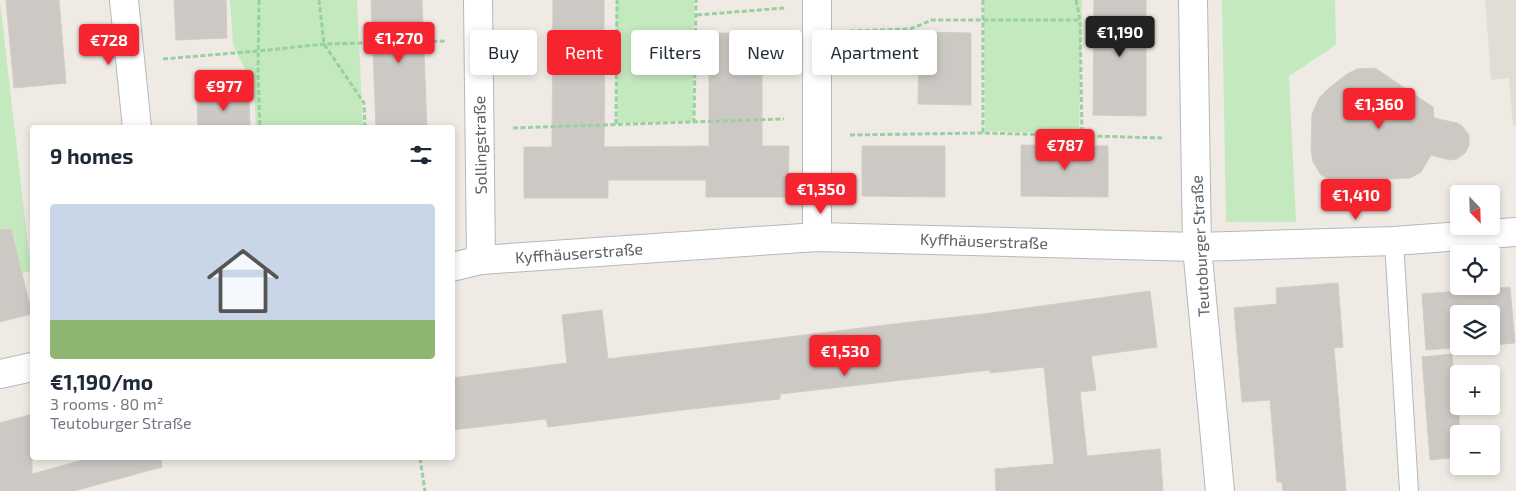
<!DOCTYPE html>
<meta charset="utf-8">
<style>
body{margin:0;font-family:"Exo 2",sans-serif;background:#f6f6f7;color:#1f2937;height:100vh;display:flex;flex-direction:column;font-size:19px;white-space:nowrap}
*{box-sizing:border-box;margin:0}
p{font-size:16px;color:#747a83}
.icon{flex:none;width:28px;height:28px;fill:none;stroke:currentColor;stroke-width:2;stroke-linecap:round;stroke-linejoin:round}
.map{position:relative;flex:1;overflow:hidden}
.panel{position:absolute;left:30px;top:125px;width:425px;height:335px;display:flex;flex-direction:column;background:#fff;border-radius:5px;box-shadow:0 2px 8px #0003}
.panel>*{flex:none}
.guide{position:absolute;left:470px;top:30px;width:475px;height:45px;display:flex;gap:10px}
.needle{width:32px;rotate:157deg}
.tools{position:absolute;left:1450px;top:185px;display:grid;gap:10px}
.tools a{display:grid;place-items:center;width:50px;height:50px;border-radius:5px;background:#fff;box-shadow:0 2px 8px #0003;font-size:25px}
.price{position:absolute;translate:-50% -42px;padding:0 11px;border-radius:5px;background:#f5242f;color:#fff;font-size:16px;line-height:32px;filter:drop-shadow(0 1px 2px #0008)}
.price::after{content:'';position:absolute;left:50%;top:30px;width:15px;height:11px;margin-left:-8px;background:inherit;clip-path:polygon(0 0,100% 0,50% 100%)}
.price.current{background:#222;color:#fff}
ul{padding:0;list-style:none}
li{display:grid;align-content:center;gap:10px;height:265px;padding:0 20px}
li span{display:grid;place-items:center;height:155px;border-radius:5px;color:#555}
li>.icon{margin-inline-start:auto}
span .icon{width:90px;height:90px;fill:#fffc;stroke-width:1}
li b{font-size:21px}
h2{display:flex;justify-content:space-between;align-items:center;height:60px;padding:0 20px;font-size:21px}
.pill{padding:0 18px;border-radius:5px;background:#fff;box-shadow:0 2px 8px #0003;font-size:18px;line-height:45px}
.pill.current{background:#f5242f;color:#fff}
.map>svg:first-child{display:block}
.education{fill:#e2ddd4}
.green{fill:#c4e9be}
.building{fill:#ccc8c3;stroke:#d5ccc1}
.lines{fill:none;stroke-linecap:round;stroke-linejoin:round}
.service-casing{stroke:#b4b8bc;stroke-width:20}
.minor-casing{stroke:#b4b8bc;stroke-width:30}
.path{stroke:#99d0a1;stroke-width:3;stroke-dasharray:5 2.5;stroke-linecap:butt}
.service{stroke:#fff;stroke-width:18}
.minor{stroke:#fff;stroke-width:28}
.labels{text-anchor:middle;stroke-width:4;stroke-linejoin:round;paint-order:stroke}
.street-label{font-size:16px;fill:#5c6165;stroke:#fff}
</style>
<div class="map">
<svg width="1516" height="491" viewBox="0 0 1516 491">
<rect width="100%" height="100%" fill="#efebe4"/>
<path class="education" d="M1485 0H1516V125L1513 126 1509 78 1491 80Z"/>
<g class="green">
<path d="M230 0H357L363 127H256L254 87 233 45Z"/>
<path d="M616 0H694L693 121 617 123Z"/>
<path d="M984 0H1082L1079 134 985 131Z"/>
<path d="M1222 0H1335L1336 45 1289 76 1296 222H1226Z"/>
<path d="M0 2 31 271 0 279Z"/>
</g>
<g class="building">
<path d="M6 0H59L66 83 14 88Z"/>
<path d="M174 0H226L227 38 176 40Z"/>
<path d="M371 0H422L427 128H376Z"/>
<path d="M553 0H604V39H605L604 147 709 146V33H762V146H789L788 197H706V180H608V198H524V147H552Z"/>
<path d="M1094 0H1146V116L1093 115Z"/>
<path d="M919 32 971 33V105L918 104Z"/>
<path d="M1375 68 1433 107 1434 118 1457 123 1462 126 1469 135V146L1465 153 1457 159 1449 160 1431 155 1421 172 1410 178 1335 181 1321 175 1313 162 1311 149 1312 114 1316 105 1320 97 1329 88 1347 74 1357 69Z"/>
<path d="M249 96 250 128H198L197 98Z"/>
<path d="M1021 145 1108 146V197L1021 196Z"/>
<path d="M862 146H945V197L862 196Z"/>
<path d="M11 229 32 314 0 322V230Z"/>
<path d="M1338 283 1343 347 1334 348 1346 491H1283L1282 482H1277L1270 400 1242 402 1234 308 1277 304 1276 288Z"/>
<path d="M1510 287 1515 343 1491 345V314H1459V346H1478L1426 350 1422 294Z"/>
<path d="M1150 291 1157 347 1091 356 1096 390 1080 392 1087 456 1160 449 1163 491H996L995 469 1054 464 1044 367 990 373V370L780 394V399L674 411 548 427 546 419 452 430V378L567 363 562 315 602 310 608 359 902 323 983 314Z"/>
<path d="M1452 354 1456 408H1459V457L1430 460 1422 357Z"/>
<path d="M32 414V474L90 458H161L162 467 74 491H0V423Z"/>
</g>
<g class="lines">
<defs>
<path id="service" d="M1394 241 1409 491"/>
<g id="minor">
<path d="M124 0 137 128"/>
<path d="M478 0 481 260"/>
<path d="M817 0V237"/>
<path d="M1193 0 1197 247 1220 491"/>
<path d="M452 267 481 260 817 237 1197 247 1394 241 1516 232"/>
<path d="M0 374 32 367"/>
</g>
</defs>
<use href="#service" class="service-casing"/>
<use href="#minor" class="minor-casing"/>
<g class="path">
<path d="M259 0 258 71 260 128"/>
<path d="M319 0 324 44 364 103 365 128"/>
<path d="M983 0V133"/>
<path d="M1076 0 1080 20 1082 136"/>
<path d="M697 15 784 8"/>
<path d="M850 31 910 29 932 20H1080"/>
<path d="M163 59 258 51 324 44 446 41"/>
<path d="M694 123 696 0"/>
<path d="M616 124 617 0"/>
<path d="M513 128 784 119"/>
<path d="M850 135 983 133 1162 138"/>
<path d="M420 458 425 491"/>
</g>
<use href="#service" class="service"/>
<use href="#minor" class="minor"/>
</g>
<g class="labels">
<g class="street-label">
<text transform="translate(480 145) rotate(-91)" y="6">Sollingstraße</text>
<text transform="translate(984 241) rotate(2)" y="6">Kyffhäuserstraße</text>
<text transform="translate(1200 246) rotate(-93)" y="6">Teutoburger Straße</text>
<text transform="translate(579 253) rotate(-4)" y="6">Kyffhäuserstraße</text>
</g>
</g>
</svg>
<div class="tools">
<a><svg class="needle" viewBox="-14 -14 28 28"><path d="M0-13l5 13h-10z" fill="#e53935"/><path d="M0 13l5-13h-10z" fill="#747a83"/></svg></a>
<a><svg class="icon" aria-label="locate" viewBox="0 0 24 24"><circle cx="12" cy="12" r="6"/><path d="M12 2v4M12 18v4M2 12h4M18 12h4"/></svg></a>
<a><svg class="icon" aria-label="layers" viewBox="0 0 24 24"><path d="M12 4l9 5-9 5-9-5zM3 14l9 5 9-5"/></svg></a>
<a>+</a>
<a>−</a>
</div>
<b class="price current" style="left:1120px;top:58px">€1,190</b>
<b class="price" style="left:399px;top:64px">€1,270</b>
<b class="price" style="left:109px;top:66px">€728</b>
<b class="price" style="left:224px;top:112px">€977</b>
<b class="price" style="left:1379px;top:130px">€1,360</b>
<b class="price" style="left:1065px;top:171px">€787</b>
<b class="price" style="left:821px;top:215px">€1,350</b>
<b class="price" style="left:1356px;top:221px">€1,410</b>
<b class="price" style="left:845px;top:377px">€1,530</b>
<div class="guide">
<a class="pill">Buy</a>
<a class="pill current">Rent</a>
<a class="pill">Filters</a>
<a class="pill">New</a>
<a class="pill">Apartment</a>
</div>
<section class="panel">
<h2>9 homes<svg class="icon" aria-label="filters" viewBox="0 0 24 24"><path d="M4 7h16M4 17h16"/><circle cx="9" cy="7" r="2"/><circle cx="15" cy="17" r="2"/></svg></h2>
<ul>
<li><span style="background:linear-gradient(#c9d6e8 75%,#8fb573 0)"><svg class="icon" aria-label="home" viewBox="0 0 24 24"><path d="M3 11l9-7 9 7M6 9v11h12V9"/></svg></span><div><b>€1,190/mo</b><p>3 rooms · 80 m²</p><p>Teutoburger Straße</p></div></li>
</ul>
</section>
</div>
